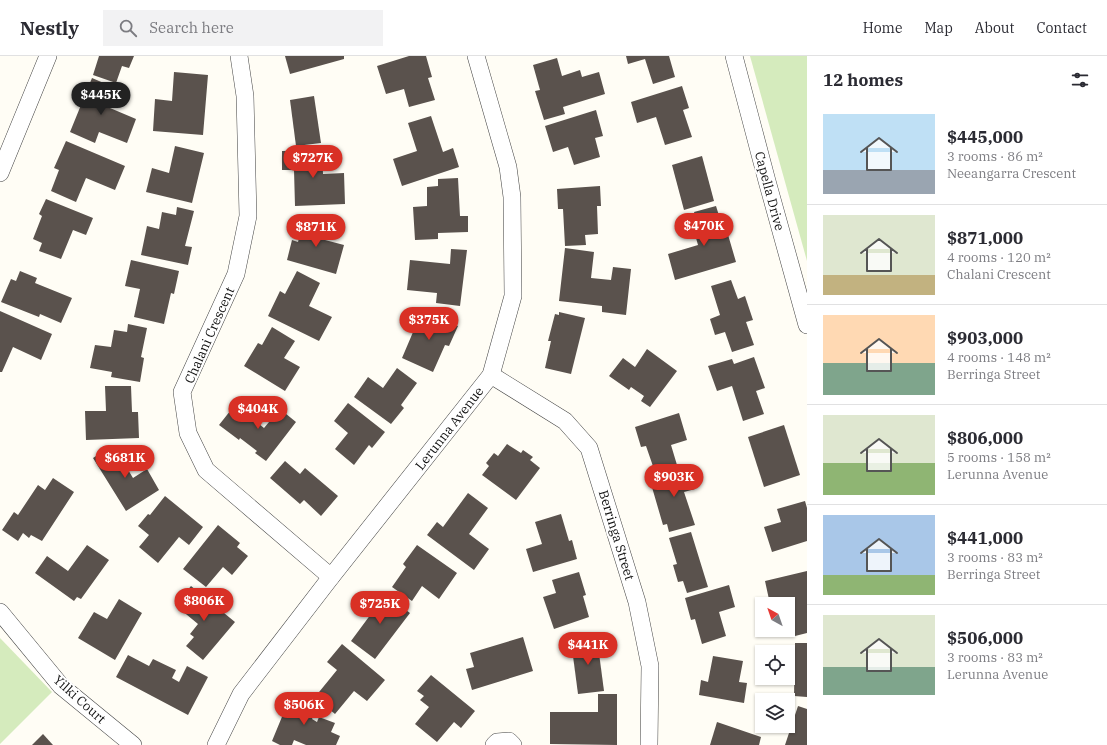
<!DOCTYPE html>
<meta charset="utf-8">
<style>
body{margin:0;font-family:"IBM Plex Serif",serif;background:#f2f2f3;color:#2b2b33;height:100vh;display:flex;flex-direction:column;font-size:15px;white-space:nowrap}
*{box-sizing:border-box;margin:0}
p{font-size:13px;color:#7c7c81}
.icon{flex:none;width:22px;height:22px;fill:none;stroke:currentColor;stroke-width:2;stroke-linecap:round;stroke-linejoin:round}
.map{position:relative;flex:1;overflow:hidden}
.side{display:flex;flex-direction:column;background:#fff;width:300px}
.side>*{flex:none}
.needle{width:26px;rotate:320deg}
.buttons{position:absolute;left:755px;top:541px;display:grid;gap:8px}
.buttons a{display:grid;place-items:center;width:40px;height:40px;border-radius:0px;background:#fff;box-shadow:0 1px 3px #0004;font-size:20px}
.price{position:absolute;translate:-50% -34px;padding:0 9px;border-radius:14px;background:#d93025;color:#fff;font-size:13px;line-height:26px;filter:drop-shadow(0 1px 2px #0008)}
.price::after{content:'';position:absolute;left:50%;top:24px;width:12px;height:9px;margin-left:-6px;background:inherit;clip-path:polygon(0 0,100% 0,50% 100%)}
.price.selected{background:#222;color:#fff}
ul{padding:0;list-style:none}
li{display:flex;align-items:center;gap:12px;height:100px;padding:0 16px}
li+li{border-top:1px solid #e1e1e2}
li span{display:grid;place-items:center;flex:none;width:112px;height:80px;border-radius:0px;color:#555}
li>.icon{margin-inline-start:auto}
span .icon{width:48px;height:48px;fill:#fffc;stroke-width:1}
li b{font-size:17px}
h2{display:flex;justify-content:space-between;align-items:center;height:48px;padding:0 16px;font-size:17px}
header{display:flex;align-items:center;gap:24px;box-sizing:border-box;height:56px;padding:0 20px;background:#fff;border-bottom:1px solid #e1e1e2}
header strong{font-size:19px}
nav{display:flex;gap:22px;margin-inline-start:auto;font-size:14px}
.search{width:280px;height:36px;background:#f2f2f3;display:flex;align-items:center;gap:10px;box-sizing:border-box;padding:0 14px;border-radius:0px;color:#7c7c81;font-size:15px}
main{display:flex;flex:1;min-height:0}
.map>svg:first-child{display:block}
.green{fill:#d5ebbd}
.building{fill:#5a524d}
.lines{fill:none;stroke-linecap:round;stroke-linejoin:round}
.street-casing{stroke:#444;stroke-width:18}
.street{stroke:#fff;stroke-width:17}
.labels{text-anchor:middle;stroke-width:4;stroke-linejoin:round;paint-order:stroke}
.street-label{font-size:13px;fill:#111;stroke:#fff}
</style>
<header>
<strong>Nestly</strong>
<div class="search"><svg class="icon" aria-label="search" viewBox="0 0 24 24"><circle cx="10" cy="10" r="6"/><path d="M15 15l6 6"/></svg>Search here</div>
<nav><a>Home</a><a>Map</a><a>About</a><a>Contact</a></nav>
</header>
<main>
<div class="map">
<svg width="807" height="689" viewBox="0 0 807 689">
<rect width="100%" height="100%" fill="#fffdf5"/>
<g class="green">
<path d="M750 0H807V205Z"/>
<path d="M0 582 52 636 0 688Z"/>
</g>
<g class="building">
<path d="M99 0H134L129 12 122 10 116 27 93 19Z"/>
<path d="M285 0H344V3L290 18Z"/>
<path d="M409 0H426L432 21 428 22 435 44 409 51 404 33 386 38 377 10Z"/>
<path d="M626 0H669L675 21 653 28 645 3 628 8Z"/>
<path d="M557 2 562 20 580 14 582 21 599 16 605 38 563 51 565 58 544 64 535 35 540 34 533 9Z"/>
<path d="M174 16 208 19 203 79 153 75 155 43 172 45Z"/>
<path d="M92 22 113 31 107 44 112 46 110 52 136 63 127 87 99 76 95 87 70 76Z"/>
<path d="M682 30 689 52 683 54 692 81 665 89 656 61 637 67 631 46Z"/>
<path d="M314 40 321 87 296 90 290 44Z"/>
<path d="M596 54 603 80 595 82 600 101 574 109 568 91 553 96 545 70Z"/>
<path d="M431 60 443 96 453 92 459 111 402 130 393 103 417 95 408 67Z"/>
<path d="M66 85 125 110 115 134 86 122 76 146 51 135 59 114 54 112Z"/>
<path d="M175 90 204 97 192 147 146 136 152 112 169 117Z"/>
<path d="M322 94 323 118 344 117 345 148 295 150 294 114H282V95Z"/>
<path d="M702 100 714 145 684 154 672 109Z"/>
<path d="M458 122 460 160H468V176L438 177V183L415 184 413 151 427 150V131L438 130V123Z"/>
<path d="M600 130 601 150H597L598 178 585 179 586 189 565 190 563 153H558L557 133Z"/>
<path d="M46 143 93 162 86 179 73 174 61 203 39 195 42 187 33 183 42 160 39 158Z"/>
<path d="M716 150 721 166 724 165 736 206 675 224 668 198 698 189 694 175 699 174 694 156Z"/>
<path d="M177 151 194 155 185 190 192 191 188 209 141 199 147 170 159 173 162 156 176 159Z"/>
<path d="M304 163 329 170 325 184 344 189 336 218 287 204 292 184 298 186Z"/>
<path d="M565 192 594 196 591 222 611 224 613 211 631 213 626 259 602 256V250L559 245Z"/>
<path d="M451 193 467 194 460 250 436 247 437 237 407 234 410 204 450 208Z"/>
<path d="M131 204 179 215 174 238 171 237 164 268 134 261 140 233 125 230Z"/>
<path d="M20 215 37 222 35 227 72 242 61 267 40 258 39 261 1 246 11 223 16 225Z"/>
<path d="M297 215 320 227 309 250 332 261 319 285 268 260 280 235 285 238Z"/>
<path d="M731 224 738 243 745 240 753 264 746 266 754 289 732 296 725 276 715 279 710 263 720 259 711 230Z"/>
<path d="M0 255 52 278 41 304 13 291 2 316H0Z"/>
<path d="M422 255 458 270 449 290 445 289 433 316 402 302Z"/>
<path d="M559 256 585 262 571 318 545 312 551 285H548L555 258 559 259Z"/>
<path d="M128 268 147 272 141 301 144 302 140 326 111 321 112 316 90 312 95 289 111 291 114 274 127 276Z"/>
<path d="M272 271 295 285 284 302 300 311 285 335 244 310 258 287 262 289Z"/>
<path d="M647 293 677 315 650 351 641 345 644 340 631 331 629 334 609 320 623 302 635 311Z"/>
<path d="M754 301 765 332 756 335 764 358 743 365 732 330 717 335 708 310 732 303 734 308Z"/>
<path d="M397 312 417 327 401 349 404 352 391 368 354 341 368 321 383 332Z"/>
<path d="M105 330H131L132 356H138L139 382 86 384 85 355H106Z"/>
<path d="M238 345 252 356 249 360 264 372 280 353 296 366 266 405 255 397 257 395 240 382 239 384 219 369Z"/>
<path d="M348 347 385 376 372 392 369 389 354 409 335 393 348 377 334 365Z"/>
<path d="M679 357 687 384 671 389 677 409 655 416 646 390 641 391 635 371Z"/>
<path d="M784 369 800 419 764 431 748 381Z"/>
<path d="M507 388 521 397 523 394 533 401 530 404 540 412 516 444 482 419 489 410 486 407 494 397 498 400Z"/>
<path d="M113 389 133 422 147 413 159 434 126 455 93 402Z"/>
<path d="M285 405 300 418 305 412 338 440 321 460 304 444 300 448 270 422Z"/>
<path d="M688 410 695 433 684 436 695 469 669 476 667 468 663 469 649 421Z"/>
<path d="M53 422 74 436 42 485 31 479 29 482 23 477 18 485 2 474 14 456 18 459 38 429 45 434Z"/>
<path d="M468 437 488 452 469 478 489 493 474 514 427 479 437 466 443 471Z"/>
<path d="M165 440 203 471 189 489 179 481 158 507 139 491 149 479 138 470 148 458 150 459Z"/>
<path d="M805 445 807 452V485L772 496 764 471 781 466 777 453Z"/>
<path d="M561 458 569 485 572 484 577 503 533 516 526 493 542 488 535 466Z"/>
<path d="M218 469 240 487 237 491 248 500 232 519 223 511 206 531 183 513Z"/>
<path d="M691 476 708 531 687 537 683 525 678 526 673 509 677 508 669 482Z"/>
<path d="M87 489 109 504 81 543 77 541 74 545 35 517 47 500 68 515Z"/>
<path d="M417 489 457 517 439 543 422 530 412 545 392 531 406 511 403 508Z"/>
<path d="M807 515V577L795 580 787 545 776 548H770L765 525Z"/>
<path d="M579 516 586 539 583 540 589 561 554 573 543 541 556 537 552 524Z"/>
<path d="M729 529 735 551 719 556 726 580 702 588 695 563 691 564 685 542Z"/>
<path d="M191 530 235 566 203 604 186 590 194 581 190 578 198 568 175 549Z"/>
<path d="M380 535 410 557 375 603 351 585 371 558 366 554Z"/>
<path d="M119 543 142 557 115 604 78 582 94 556 107 563Z"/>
<path d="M523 581 533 615 472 634 466 613 474 611 470 597Z"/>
<path d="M597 582 604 635 578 638 571 585Z"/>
<path d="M795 587H807V641L794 640Z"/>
<path d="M342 588 385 624 367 645 354 635 335 658 315 641 337 614 327 606Z"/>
<path d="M128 599 149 610 153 603 176 614 172 622 179 626 187 610 208 621 188 659 116 621Z"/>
<path d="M713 600 743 605 739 626 747 627 744 647 699 639 701 624 708 626Z"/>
<path d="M431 619 475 655 461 672 454 666 437 686 415 668 429 651 420 644 424 640 417 635Z"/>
<path d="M598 638H617V689L550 688V656H598Z"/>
<path d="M291 639 318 650 312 663 317 666 319 661 335 667 331 676 340 680 336 689H306L294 684 292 689H280L272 685Z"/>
<path d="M798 650 807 653V689H785Z"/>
<path d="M717 666 761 681 759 689H710Z"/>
<path d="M43 678 53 689H32Z"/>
</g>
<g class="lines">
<defs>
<g id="street">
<path d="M239 0 245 40 248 160 236 218 182 336 188 377 206 414 331 521"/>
<path d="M734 0 767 125 807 269"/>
<path d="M0 117 48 0"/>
<path d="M491 319 565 365 589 392 637 546 650 610 649 689"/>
<path d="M0 556 61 630 133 689"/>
<path d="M216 689 241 638 331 521 491 319 513 240 512 141 508 111 476 0"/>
<path d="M494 689 497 686 509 685 513 689"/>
</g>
</defs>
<use href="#street" class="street-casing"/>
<use href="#street" class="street"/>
</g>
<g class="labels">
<g class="street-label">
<text transform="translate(770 135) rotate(75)" y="5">Capella Drive</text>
<text transform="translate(209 279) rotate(-66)" y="5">Chalani Crescent</text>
<text transform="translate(449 372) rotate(-52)" y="5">Lerunna Avenue</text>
<text transform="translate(617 479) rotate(73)" y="5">Berringa Street</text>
<text transform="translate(80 643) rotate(42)" y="5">Yilki Court</text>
</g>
</g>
</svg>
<div class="buttons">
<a><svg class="needle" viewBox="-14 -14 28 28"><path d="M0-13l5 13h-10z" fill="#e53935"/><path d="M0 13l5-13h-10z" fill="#7c7c81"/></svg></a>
<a><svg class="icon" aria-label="locate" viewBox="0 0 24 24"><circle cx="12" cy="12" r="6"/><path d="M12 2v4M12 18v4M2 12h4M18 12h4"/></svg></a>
<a><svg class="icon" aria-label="layers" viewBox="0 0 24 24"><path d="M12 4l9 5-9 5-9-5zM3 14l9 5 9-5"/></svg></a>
</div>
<b class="price selected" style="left:101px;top:60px">$445K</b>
<b class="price" style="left:313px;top:123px">$727K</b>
<b class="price" style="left:704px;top:191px">$470K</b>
<b class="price" style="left:316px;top:192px">$871K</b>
<b class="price" style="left:429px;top:285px">$375K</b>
<b class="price" style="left:258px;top:374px">$404K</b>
<b class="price" style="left:125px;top:423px">$681K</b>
<b class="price" style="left:674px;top:442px">$903K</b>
<b class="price" style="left:204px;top:566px">$806K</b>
<b class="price" style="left:380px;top:569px">$725K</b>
<b class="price" style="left:588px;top:610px">$441K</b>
<b class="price" style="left:304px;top:670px">$506K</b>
</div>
<section class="side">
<h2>12 homes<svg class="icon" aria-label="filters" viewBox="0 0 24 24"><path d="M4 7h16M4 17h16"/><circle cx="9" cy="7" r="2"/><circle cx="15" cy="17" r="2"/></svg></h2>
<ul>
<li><span style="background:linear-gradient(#bfe0f5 70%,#9aa5b1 0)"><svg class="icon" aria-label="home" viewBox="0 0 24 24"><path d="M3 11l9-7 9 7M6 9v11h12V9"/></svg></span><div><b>$445,000</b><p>3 rooms · 86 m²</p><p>Neeangarra Crescent</p></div></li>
<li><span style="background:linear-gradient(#dfe7d0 75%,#c2b280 0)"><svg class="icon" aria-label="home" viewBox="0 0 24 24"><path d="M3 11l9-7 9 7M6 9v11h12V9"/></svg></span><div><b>$871,000</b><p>4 rooms · 120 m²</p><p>Chalani Crescent</p></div></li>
<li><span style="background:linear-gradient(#ffd9b3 60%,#7fa58c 0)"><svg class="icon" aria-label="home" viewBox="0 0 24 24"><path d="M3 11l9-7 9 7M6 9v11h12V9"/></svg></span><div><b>$903,000</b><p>4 rooms · 148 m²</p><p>Berringa Street</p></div></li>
<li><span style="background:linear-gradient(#dfe7d0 60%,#8fb573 0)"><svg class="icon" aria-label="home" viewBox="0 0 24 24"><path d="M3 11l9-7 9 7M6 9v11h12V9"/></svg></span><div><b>$806,000</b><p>5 rooms · 158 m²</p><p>Lerunna Avenue</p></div></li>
<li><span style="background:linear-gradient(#a9c7e8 75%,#8fb573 0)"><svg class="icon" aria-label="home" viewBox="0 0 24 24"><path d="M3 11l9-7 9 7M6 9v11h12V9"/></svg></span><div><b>$441,000</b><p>3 rooms · 83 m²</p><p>Berringa Street</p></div></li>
<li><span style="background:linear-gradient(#dfe7d0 65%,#7fa58c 0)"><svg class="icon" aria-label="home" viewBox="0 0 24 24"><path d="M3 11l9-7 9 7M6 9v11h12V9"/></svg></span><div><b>$506,000</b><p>3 rooms · 83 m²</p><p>Lerunna Avenue</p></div></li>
</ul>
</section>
</main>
